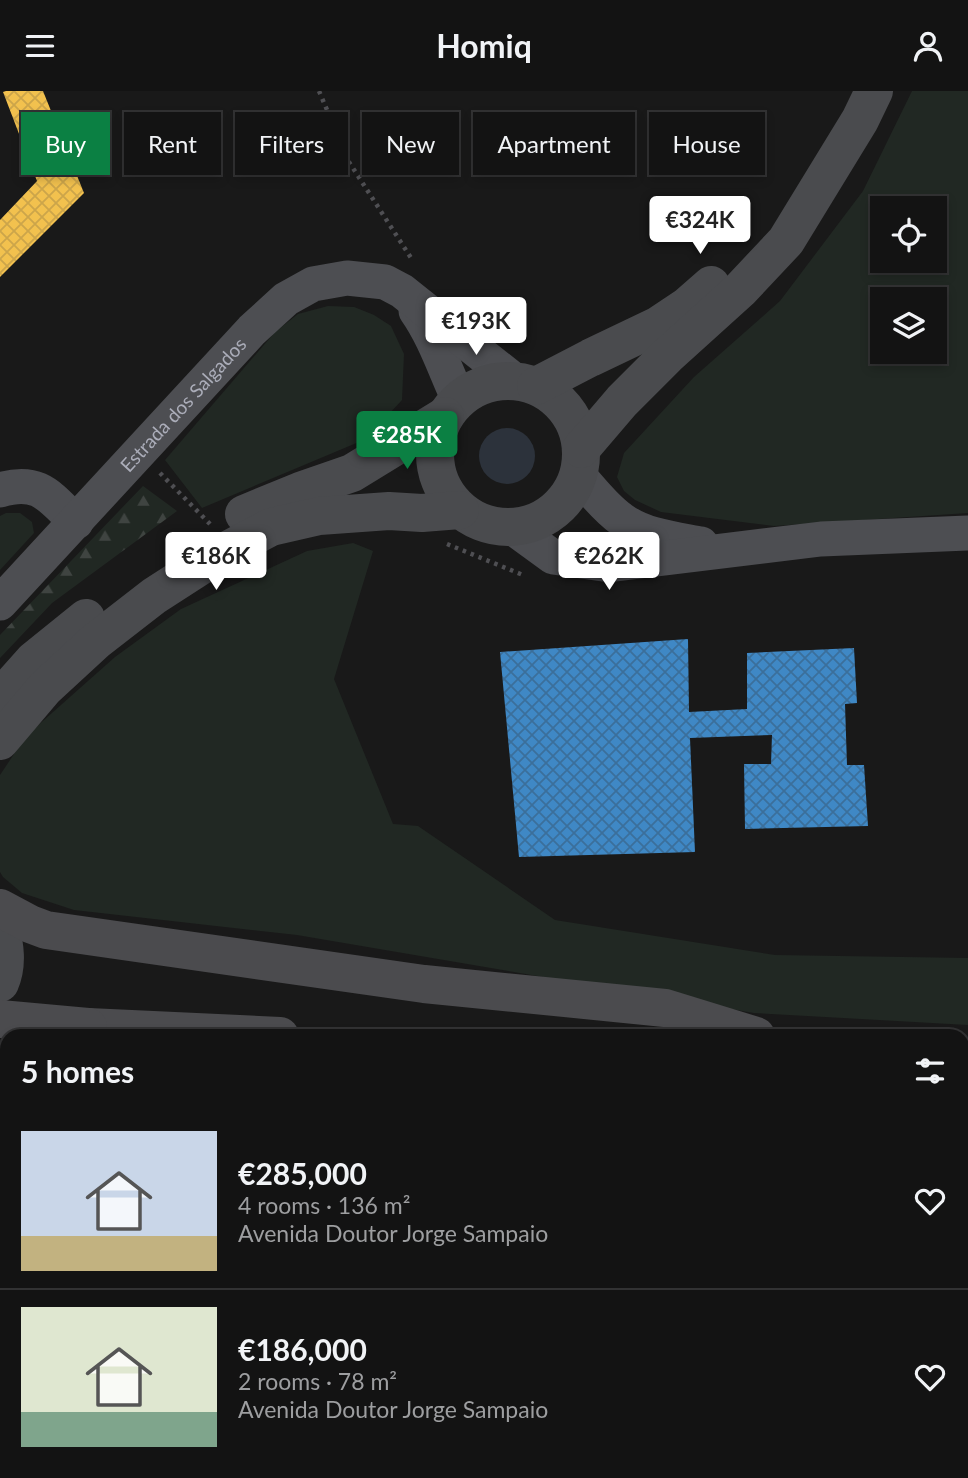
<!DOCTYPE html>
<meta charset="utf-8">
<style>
body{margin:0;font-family:Lato,sans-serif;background:#202021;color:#f1f3f6;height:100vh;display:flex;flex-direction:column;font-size:26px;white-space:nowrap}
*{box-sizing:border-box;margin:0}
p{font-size:23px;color:#9d9ea0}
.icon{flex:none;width:38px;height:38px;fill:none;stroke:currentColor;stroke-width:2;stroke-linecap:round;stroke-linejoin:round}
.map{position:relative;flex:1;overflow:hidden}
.sheet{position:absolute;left:0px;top:938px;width:970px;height:450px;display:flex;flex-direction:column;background:#131313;border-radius:21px 21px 0 0;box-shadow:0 4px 10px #0003,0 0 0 2px #323233}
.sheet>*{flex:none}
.top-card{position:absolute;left:21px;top:21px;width:928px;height:63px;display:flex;gap:14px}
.tools{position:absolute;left:870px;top:105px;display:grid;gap:14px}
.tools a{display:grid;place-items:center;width:77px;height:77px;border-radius:0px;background:#131313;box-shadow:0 4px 10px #0003,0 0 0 2px #323233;font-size:35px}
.price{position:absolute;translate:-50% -60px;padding:0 16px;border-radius:7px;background:#fff;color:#222;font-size:23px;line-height:46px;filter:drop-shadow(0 2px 4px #0008)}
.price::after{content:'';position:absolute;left:50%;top:42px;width:21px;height:16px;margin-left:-10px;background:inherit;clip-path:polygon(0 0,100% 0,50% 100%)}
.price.selected{background:#0b8043;color:#fff}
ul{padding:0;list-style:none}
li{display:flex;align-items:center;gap:21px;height:175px;padding:0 21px}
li+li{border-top:2px solid #323233}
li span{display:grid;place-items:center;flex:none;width:196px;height:140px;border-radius:0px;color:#555}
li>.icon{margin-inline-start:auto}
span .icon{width:84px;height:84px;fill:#fffc;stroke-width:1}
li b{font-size:30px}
h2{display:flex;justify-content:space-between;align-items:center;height:84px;padding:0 21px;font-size:30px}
.chip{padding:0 24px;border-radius:0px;background:#131313;box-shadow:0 4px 10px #0003,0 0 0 2px #323233;font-size:24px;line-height:63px}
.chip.selected{background:#0b8043;color:#fff}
header{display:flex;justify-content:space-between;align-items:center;height:91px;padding:0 21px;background:#131313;font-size:32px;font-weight:700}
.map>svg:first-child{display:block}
.green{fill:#212823;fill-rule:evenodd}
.forest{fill:url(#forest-firs)}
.park{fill:url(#park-tufts)}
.water{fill:#2c323b}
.homes{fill:url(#homes-cross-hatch)}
.schools{fill:url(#schools-cross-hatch)}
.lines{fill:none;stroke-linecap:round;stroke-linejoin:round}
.path{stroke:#4f4f53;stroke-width:4.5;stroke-dasharray:3.5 5;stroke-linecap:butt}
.minor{stroke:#4d4e52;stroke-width:35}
.major{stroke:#4a4b4e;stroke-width:38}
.highway{stroke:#4b4b4e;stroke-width:38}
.highway-bridge{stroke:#4b4b4e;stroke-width:38}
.labels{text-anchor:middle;stroke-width:7;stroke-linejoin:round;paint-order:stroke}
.street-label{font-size:19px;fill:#abadb9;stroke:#131315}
</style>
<header><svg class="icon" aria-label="menu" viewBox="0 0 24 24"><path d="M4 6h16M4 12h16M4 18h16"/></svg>Homiq<svg class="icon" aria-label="person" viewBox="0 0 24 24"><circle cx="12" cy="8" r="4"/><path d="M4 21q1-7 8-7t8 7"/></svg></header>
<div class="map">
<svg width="968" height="1387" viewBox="0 0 968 1387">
<defs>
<pattern id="forest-firs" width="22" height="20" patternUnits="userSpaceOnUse" patternTransform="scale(1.75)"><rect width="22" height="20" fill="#212823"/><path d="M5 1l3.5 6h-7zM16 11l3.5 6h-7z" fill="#3f4441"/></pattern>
<pattern id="park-tufts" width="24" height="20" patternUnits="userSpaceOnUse" patternTransform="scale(1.75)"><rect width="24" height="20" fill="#212823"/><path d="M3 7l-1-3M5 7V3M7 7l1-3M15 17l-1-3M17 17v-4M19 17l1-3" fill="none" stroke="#3f4441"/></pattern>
<pattern id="homes-cross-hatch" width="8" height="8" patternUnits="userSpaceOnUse" patternTransform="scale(1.75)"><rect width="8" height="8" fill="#f2c14e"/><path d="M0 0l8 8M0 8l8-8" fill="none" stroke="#cca54a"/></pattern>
<pattern id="schools-cross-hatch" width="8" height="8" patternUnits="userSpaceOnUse" patternTransform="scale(1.75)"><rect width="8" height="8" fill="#3f88c5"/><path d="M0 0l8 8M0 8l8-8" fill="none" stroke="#3b6f9b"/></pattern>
</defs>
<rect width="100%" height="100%" fill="#191919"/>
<g class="green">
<path d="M912 0H968V422L774 435 661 421 635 409 624 400 617 386 624 362 694 286 780 210 863 100ZM882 117H934V170H882ZM882 208H934V261H882Z"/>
<path d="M328 215 354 216 374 224 391 235 404 263 402 309 366 348 202 417 165 369 275 241 298 223Z"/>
<path d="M6 422H20L32 431 34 442 0 479V425Z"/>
<path d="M353 452 373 460 334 588 393 733 418 735 555 829 775 864 968 867V934L754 922 297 844 74 819 22 802 3 786 0 781V684L26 645 115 566 181 518 307 460Z"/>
<path d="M0 1071H7V1145L0 1144Z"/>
<path d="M963 1073H968V1203H962Z"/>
</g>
<path class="forest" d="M143 395 177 420 52 512 0 567V544Z"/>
<path class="park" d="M0 1157 7 1158V1204H0Z"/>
<circle class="water" cx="507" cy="365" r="28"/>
<g class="homes">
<path d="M6 0H43L84 102 0 186V129L37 90 3 1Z"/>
<rect x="962" y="1227" width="6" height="50"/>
<path d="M0 1235 7 1236V1262L0 1261Z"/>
<path d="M5 1343 7 1344V1381H91L90 1387H18V1385L2 1383 3 1371 0 1370V1358H4Z"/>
<path d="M251 1381H317L321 1387H255Z"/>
<path d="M699 1381H832L864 1385 863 1387H698Z"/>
</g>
<path class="schools" d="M688 548 689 621 747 618V562L854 557 857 612 845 613 847 674H864L868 735 745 738 744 673H771L772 644 690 647 695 761 519 766 500 561Z"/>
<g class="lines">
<g class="path">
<path d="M319 0 349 71 413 170"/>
<path d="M160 382 210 433"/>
<path d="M447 453 523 484"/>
<path d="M0 1178 7 1177"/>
<path d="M119 1387 123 1381"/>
</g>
<g class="minor">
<path d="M416 220C435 247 445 279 459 309"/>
<path d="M578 384C592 399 605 417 621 428 644 445 674 448 701 453"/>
<path d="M0 399C39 387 50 406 76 431"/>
<path d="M512 436 553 466 603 473H616L821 448 968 442"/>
<path id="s1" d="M0 512 252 239 286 208 313 193 347 187 385 191 402 200 515 290"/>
<path d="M962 1301H968"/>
<path d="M544 1381 547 1387"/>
<path d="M347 1387 350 1381"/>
</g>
<g class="major">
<circle cx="508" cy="363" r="73"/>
<path d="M536 295 590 267 657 235 687 215 711 194"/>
<path d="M581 358 622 310 667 265 740 199 786 150 860 29 874 0"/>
<path d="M244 423 300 400 352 382 445 325"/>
<path d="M0 607 34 569 86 527"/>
<path d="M0 650 45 597 96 550 154 505 216 465 271 436 319 425 389 420 422 422 460 419"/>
<path d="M0 835C5 854 8 874 0 892"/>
</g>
<g class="highway">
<path d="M0 817 30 833 46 839 424 893 665 917 756 945"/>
<path d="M88 936 280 945"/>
<path d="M962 974H968"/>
<path d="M0 978 7 979"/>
<path d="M962 1030H968"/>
<path d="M0 1050H7"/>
</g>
<path class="highway-bridge" d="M0 928 88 936"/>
</g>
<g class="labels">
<g class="street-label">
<text dy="7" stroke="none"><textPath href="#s1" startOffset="270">Estrada dos Salgados</textPath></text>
</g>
</g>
</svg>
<div class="tools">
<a><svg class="icon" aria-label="locate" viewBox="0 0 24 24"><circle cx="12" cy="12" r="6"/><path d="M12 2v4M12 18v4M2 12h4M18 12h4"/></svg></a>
<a><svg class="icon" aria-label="layers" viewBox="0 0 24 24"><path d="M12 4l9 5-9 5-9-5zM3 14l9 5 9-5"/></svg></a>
</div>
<b class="price" style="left:700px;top:165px">€324K</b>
<b class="price" style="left:476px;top:266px">€193K</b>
<b class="price selected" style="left:407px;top:380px">€285K</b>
<b class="price" style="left:216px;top:501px">€186K</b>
<b class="price" style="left:609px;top:501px">€262K</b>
<div class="top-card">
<a class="chip selected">Buy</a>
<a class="chip">Rent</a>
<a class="chip">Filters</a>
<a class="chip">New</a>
<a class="chip">Apartment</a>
<a class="chip">House</a>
</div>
<section class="sheet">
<h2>5 homes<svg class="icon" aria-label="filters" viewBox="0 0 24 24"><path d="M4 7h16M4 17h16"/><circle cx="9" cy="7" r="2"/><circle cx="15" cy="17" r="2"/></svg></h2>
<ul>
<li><span style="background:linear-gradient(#c9d6e8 75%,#c2b280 0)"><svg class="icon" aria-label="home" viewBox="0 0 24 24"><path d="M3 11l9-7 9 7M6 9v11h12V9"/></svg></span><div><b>€285,000</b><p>4 rooms · 136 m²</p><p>Avenida Doutor Jorge Sampaio</p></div><svg class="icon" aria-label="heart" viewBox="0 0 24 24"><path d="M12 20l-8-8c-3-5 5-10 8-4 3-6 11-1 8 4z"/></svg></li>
<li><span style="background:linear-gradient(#dfe7d0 75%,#7fa58c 0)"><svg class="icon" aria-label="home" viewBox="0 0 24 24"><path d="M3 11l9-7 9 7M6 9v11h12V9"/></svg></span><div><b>€186,000</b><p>2 rooms · 78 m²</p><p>Avenida Doutor Jorge Sampaio</p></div><svg class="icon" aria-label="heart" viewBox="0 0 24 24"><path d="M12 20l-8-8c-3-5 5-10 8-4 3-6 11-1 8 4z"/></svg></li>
</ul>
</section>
</div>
